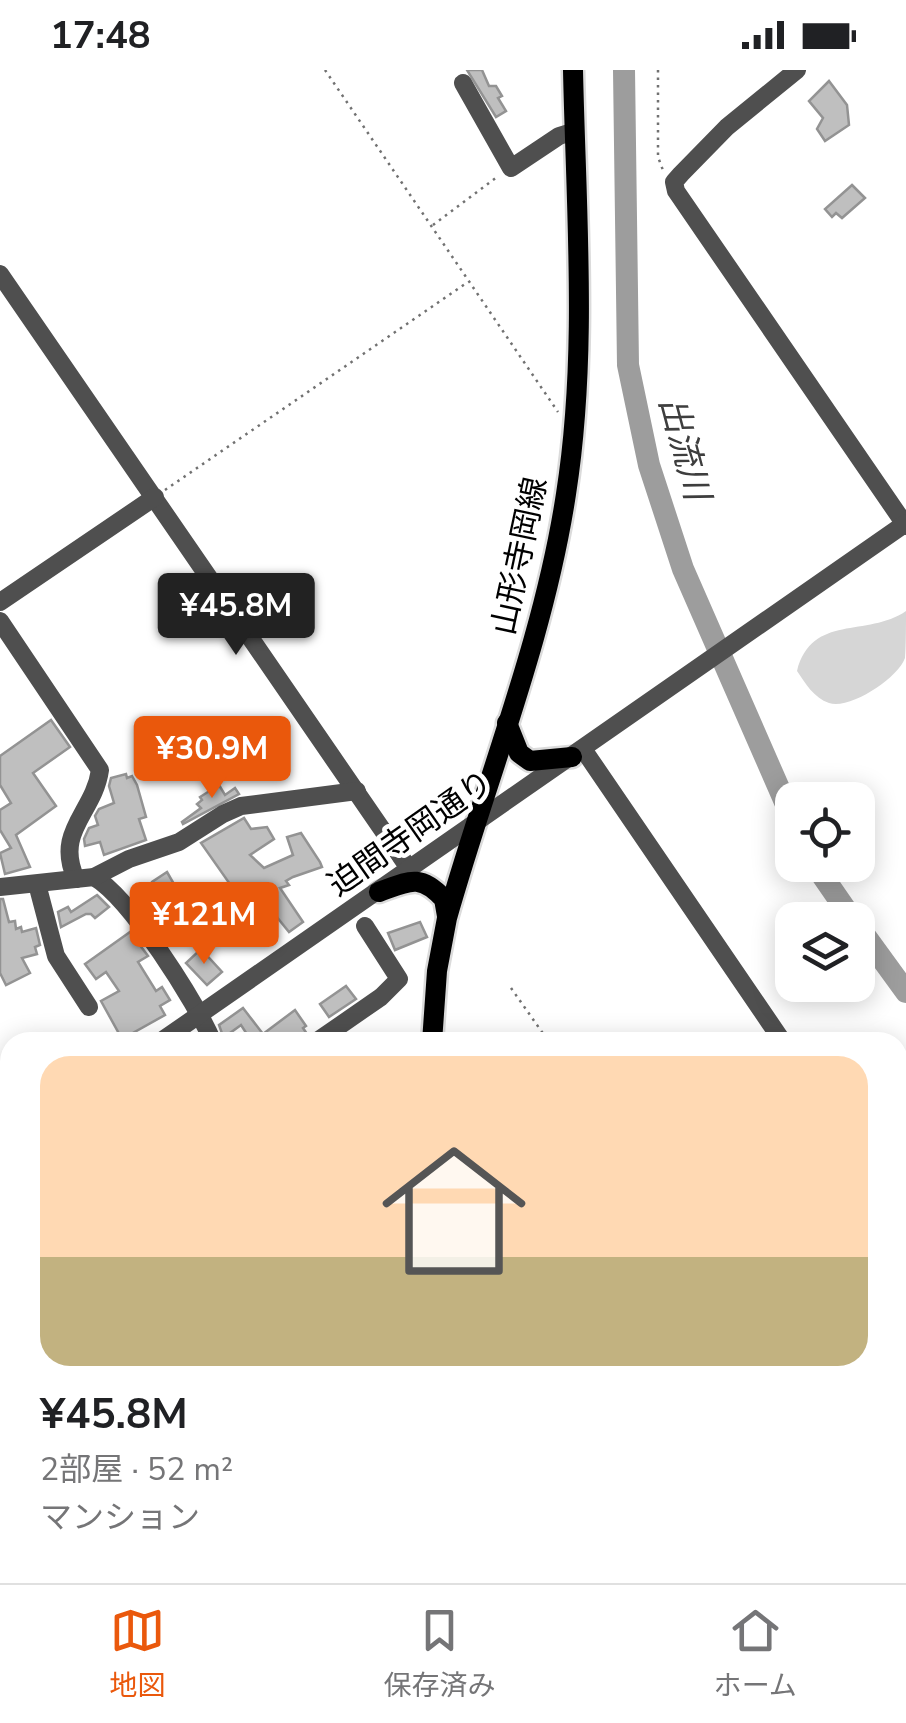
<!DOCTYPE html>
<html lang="ja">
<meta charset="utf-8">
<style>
body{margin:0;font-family:"Nunito Sans","Noto Sans JP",sans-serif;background:#f2f2f2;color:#202124;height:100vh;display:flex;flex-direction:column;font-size:38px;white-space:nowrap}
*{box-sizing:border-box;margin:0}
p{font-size:32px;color:#757577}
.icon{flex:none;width:55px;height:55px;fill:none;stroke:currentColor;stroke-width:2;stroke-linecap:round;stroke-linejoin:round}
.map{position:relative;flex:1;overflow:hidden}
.drawer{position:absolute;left:0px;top:962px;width:908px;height:552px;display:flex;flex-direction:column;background:#fff;border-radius:30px 30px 0 0;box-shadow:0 5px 25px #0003}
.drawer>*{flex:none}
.controls{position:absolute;left:775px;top:712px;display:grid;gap:20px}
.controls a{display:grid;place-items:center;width:100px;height:100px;border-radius:20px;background:#fff;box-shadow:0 5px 25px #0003;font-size:50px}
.price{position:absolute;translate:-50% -85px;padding:0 22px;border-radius:10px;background:#ea580c;color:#fff;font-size:32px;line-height:65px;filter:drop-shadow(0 2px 5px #0008)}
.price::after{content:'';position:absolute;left:50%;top:60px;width:30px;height:22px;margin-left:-15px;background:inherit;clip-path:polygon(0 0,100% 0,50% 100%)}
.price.on{background:#222;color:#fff}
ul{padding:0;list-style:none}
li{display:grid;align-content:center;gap:20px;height:530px;padding:0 40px}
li+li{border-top:2px solid #e0e0e0}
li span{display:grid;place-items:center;height:310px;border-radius:30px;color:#555}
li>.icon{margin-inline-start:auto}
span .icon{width:180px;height:180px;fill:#fffc;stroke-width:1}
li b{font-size:42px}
.status{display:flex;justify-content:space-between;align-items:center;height:70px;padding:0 50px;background:#fff;direction:ltr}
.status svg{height:28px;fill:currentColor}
.tabs{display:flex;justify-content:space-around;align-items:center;height:140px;border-top:2px solid #e0e0e0;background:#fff;font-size:28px;color:#757577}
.tabs a{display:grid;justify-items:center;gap:5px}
.tabs .on{color:#ea580c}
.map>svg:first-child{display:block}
.green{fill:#d6d6d6}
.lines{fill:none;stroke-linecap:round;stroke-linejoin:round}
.river{stroke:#9d9d9d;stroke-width:22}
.building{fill:#bfbfbf;stroke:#939393;stroke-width:2.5}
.major-casing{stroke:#dbdbdb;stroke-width:25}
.path{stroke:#717171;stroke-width:2.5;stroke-dasharray:2.5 5;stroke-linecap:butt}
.minor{stroke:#4f4f4f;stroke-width:18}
.major{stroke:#000;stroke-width:20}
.labels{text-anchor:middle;stroke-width:9;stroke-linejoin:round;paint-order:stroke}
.street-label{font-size:32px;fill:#000;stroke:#fff}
.water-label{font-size:35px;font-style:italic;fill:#3e3e3e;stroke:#fff}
</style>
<div class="status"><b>17:48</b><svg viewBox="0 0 49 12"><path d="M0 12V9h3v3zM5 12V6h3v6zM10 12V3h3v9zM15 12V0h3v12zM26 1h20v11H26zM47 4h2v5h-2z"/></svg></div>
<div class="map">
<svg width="906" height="1513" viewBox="0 0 906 1513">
<rect width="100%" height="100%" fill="#fff"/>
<g class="green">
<path d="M906 541C906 555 906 575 905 588 898 608 850 640 829 633 814 628 805 613 797 601 812 543 867 568 906 541Z"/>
<path d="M0 1413 10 1428V1505H24L23 1513H0Z"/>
</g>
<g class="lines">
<g class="river">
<path d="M624 0 628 295 649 395 683 499 792 748"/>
<path d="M815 795 853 850"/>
<path d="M858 856 906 922"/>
<path d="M0 1356 10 1373"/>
<path d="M51 1513 55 1505"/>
</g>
</g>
<g class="building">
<path d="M467 0H482L489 16H496L502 26 498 28 506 41 496 47Z"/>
<path d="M829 11 847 35 849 55 825 71 817 59 823 48 809 31Z"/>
<path d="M852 115 865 128 842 148 836 143 832 147 825 139Z"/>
<path d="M51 650 70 677 33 703 56 736 16 765 30 797 5 804 0 783 11 778 0 760V740L11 733 0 715V686Z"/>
<path d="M126 704 127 708 132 706 137 715 146 747 139 749 146 770 104 785 100 772 85 776 84 769 89 758 98 755 95 746 99 739 114 733 109 716 111 708Z"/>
<path d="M219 715 225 725 235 718 239 724 183 754 182 752 201 738 197 734 202 730 200 727Z"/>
<path d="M244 748 251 759 267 757 274 769 250 785 264 798 293 785 287 767 301 763 320 792 322 797 293 807 286 811 289 815 280 818 303 852 289 862 255 820 239 827 201 773Z"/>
<path d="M167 802 174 814 160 823 184 858 168 871 147 843 150 841 145 833 155 826 149 817 152 812Z"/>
<path d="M97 825 109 837 95 848 91 844H86L61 857 58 842 68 837 71 842Z"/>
<path d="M0 829H3L9 852 15 851 16 859 21 857 22 862 36 858 40 875 35 877 37 884 22 888 30 903 6 915 0 903Z"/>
<path d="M420 852 427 867 395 880 388 863Z"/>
<path d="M130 862 148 886 138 892 156 921 162 917 170 930 160 936 165 945 122 969 101 931 119 921 106 902 96 909 85 894Z"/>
<path d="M201 879 222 902 207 915 186 893Z"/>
<path d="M346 916 356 929 329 947 320 934Z"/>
<path d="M243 938 263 964 295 940 306 956 303 958 307 964 304 971 252 972 241 955 226 966 229 972H225L219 955Z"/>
</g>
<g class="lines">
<defs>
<g id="major">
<path d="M507 653 519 683 530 691 572 687"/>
<path d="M379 822C409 811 420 803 444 829L447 846"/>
<path d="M432 972 437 901 447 848C487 707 544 569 566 424 588 284 576 141 573 0"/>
<path d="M671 1505 677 1513"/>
</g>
</defs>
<use href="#major" class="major-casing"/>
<g class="path">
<path d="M325 0 558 342"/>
<path d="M658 0V87L664 103"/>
<path d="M433 155 497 107"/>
<path d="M165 420 468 212"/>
<path d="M511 918 549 972"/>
<path d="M0 1309 10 1323"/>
<path d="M898 1477 906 1490"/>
<path d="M87 1505 91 1513"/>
</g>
<g class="minor">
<path d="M797 0 727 57 681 104 674 112 676 121 906 456"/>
<path d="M463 13 511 98 559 66 575 61"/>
<path d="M0 204 410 800"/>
<path d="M0 532 155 427"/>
<path d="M0 551 100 700C94 743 54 761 76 809"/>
<path d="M583 679 783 972"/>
<path d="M94 807C131 829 195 931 213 972"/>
<path d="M37 814 56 886 89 937"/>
<path d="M0 817 94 807 129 789 179 772 223 744 241 736 357 721"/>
<path d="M160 972 906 453"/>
<path d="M316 972 381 927 399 909 365 856"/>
<path d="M0 1084 10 1077"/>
<path d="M898 1140 906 1152"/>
<path d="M0 1264 10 1269"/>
<path d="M898 1428 906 1422"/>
<path d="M170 1505 176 1513"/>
<path d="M431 1505 436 1513"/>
<path d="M273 1513 285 1505"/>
<path d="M775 1513 786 1505"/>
</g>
<use href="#major" class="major"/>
</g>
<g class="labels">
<g class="street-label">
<text transform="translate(519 486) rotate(-78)" y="11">山形寺岡線</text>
<text transform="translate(410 763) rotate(-35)" y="11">迫間寺岡通り</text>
</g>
<g class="water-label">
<text transform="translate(685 378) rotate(75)" y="12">出流川</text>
</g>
</g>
</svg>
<div class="controls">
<a><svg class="icon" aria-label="locate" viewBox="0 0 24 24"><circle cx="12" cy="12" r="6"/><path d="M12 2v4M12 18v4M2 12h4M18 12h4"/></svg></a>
<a><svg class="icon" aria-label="layers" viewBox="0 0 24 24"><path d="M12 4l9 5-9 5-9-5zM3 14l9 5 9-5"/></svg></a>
</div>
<b class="price on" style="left:236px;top:588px">¥45.8M</b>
<b class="price" style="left:212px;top:731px">¥30.9M</b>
<b class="price" style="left:204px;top:897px">¥121M</b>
<section class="drawer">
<ul>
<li><span style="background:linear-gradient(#ffd9b3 65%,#c2b280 0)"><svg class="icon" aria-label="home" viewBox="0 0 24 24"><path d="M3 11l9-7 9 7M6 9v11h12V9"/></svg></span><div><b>¥45.8M</b><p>2部屋 · 52 m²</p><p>マンション</p></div></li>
</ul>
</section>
</div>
<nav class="tabs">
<a class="on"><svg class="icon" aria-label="map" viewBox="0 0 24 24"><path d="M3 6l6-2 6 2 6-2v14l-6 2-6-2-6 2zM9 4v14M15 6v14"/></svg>地図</a>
<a><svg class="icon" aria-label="saved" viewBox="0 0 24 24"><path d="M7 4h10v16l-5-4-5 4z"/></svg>保存済み</a>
<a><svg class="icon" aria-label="home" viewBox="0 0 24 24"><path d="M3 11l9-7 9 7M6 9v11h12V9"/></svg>ホーム</a>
</nav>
